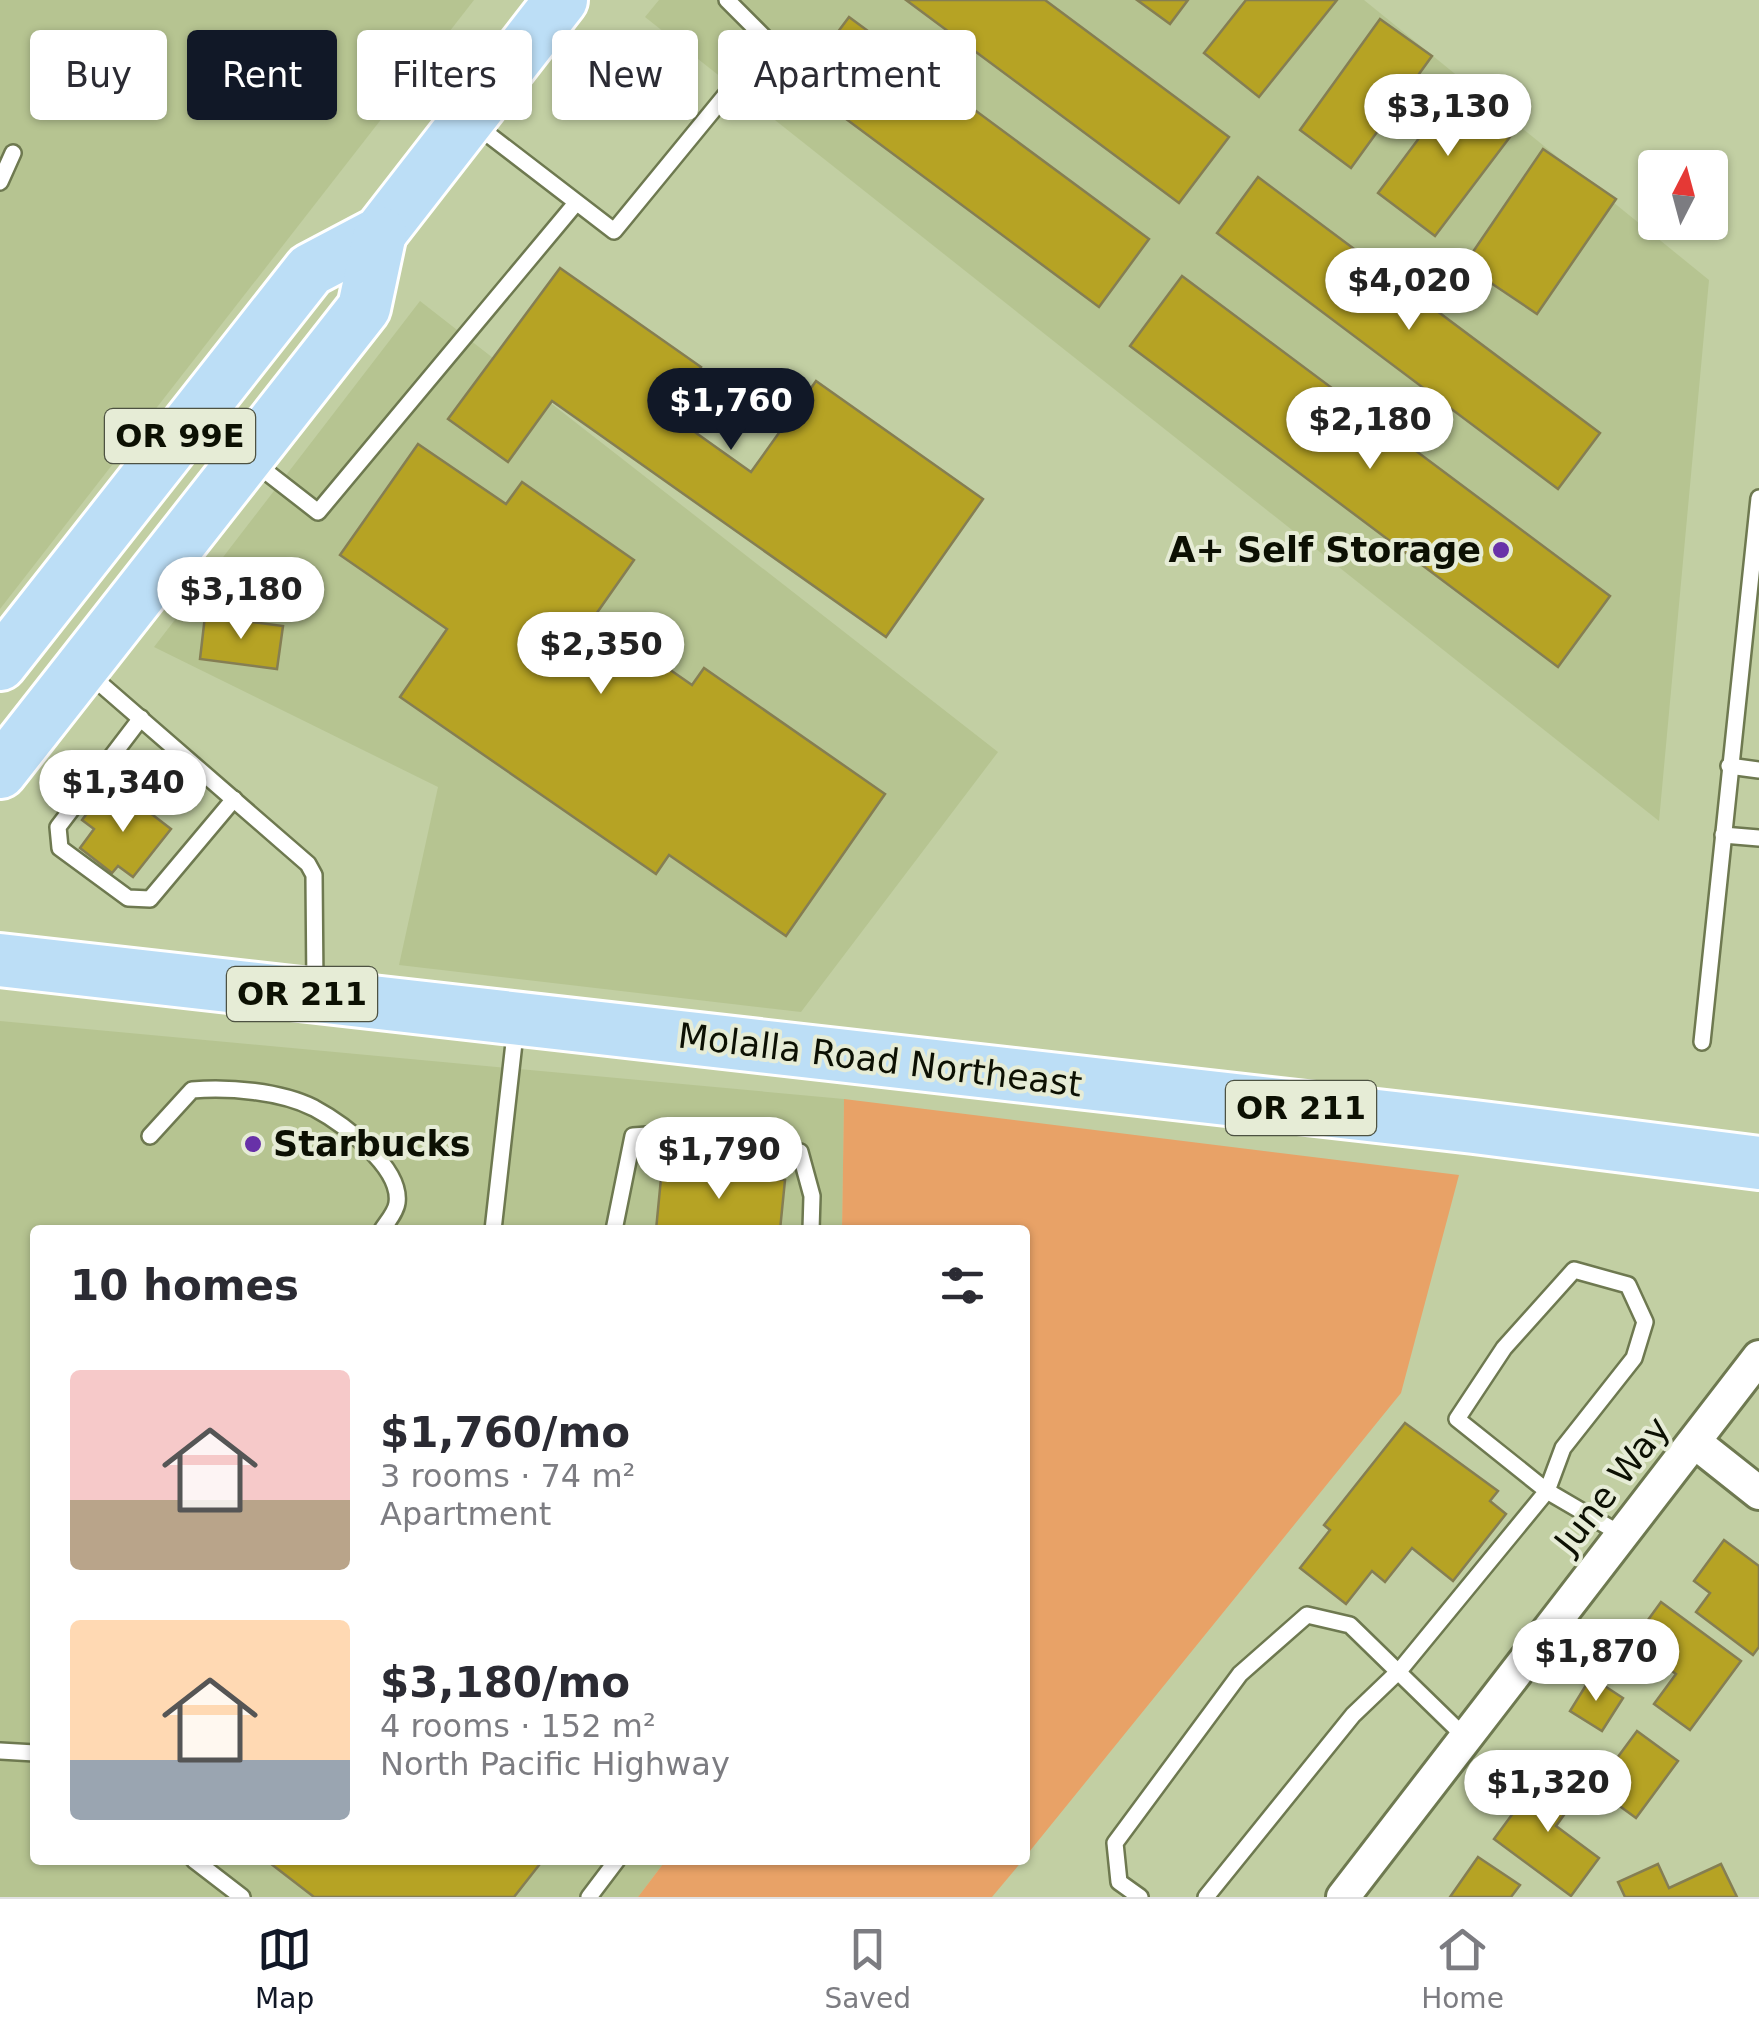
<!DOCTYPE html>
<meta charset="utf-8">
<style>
body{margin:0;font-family:"DejaVu Sans",sans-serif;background:#f2f2f3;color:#2b2b33;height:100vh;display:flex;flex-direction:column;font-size:38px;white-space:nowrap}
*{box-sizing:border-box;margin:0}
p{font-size:32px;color:#7c7c81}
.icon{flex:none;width:55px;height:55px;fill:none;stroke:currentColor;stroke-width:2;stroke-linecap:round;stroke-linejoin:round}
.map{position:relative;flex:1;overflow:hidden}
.side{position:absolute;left:30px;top:1225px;width:1000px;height:640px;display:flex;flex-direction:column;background:#fff;border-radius:10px;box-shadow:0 2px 8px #0004}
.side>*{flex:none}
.top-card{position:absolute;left:30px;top:30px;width:1000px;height:90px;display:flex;gap:20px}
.needle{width:65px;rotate:6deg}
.controls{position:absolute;left:1638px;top:150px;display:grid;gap:20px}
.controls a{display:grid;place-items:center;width:90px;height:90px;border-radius:10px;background:#fff;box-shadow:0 2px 8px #0004;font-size:50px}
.price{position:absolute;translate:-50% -85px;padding:0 22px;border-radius:35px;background:#fff;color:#222;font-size:32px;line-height:65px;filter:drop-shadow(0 2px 5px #0008)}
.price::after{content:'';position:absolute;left:50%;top:60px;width:30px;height:22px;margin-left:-15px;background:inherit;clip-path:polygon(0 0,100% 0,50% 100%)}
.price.selected{background:#111827;color:#fff}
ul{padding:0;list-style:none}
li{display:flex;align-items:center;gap:30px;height:250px;padding:0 40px}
li span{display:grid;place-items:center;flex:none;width:280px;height:200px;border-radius:10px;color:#555}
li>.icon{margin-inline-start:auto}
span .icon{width:120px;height:120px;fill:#fffc;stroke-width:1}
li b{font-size:42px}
h2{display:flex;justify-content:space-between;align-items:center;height:120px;padding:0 40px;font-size:42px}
.chip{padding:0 35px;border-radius:10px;background:#fff;box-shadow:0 2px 8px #0004;font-size:35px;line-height:90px}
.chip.selected{background:#111827;color:#fff}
.menu{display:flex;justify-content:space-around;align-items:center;height:140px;border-top:2px solid #e1e1e2;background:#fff;font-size:28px;color:#7c7c81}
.menu a{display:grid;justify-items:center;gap:5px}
.menu .selected{color:#111827}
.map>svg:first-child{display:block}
.built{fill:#b6c491}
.green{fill:#e8a267}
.building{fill:#b6a324;stroke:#857e53;stroke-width:2.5}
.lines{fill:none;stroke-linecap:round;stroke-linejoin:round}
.lane-casing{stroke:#6e7950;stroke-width:20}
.street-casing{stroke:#6e7950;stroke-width:38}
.primary-casing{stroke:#fff;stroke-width:58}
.lane{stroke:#fff;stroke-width:15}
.street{stroke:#fff;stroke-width:32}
.primary{stroke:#bcdef6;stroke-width:52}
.poi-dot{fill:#6831a8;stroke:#e6ecd6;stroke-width:4}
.labels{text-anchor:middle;stroke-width:8;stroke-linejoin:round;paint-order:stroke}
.shield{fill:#e6ecd6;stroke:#4d5242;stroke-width:2.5}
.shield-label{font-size:32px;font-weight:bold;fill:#0c1003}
.poi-label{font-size:35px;font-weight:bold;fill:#0c1003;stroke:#e6ecd6;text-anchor:end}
.street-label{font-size:35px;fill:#0c1003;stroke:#e6ecd6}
</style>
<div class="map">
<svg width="1759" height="1897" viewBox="0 0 1759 1897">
<rect width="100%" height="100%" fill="#c2cfa3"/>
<g class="built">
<path d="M0 0H474L0 609Z"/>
<path d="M659 0H1364L1709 280 1659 821 645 17Z"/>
<path d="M420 301 998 752 801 1012 399 965 438 787 154 647Z"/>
<path d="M0 1021 844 1099 842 1230H35V1860H666L638 1897H0Z"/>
</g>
<g class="green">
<path d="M844 1099 1459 1175 1401 1393 1025 1857V1230H842Z"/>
<path d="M666 1860H1023L992 1897H638Z"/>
</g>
<g class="building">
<path d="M906 0H1045L1229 137 1179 203Z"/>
<path d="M1137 0H1188L1170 24Z"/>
<path d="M1246 0H1337L1259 97 1204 53Z"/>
<path d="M849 17 1149 239 1099 307 799 84Z"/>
<path d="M1380 19 1432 56 1351 168 1300 130Z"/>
<path d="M1461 82 1519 125 1435 236 1378 193Z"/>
<path d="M1543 149 1616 199 1537 314 1464 265Z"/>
<path d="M1258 177 1600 433 1558 489 1217 233Z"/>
<path d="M560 268 701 367 668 413 751 472 816 381 983 499 886 637 552 401 508 462 448 419Z"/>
<path d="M1182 276 1610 596 1558 667 1130 346Z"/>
<path d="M418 444 506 504 522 482 634 560 594 617 692 685 704 668 885 794 786 936 669 855 656 874 400 697 447 629 340 555Z"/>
<path d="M205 616 283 626 277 669 200 659Z"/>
<path d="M123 792 171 829 133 877 118 866 112 873 80 848 94 829 82 820 97 800 109 810Z"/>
<path d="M662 1168 785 1180 780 1230H656Z"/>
<path d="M1405 1423 1498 1491 1490 1501 1506 1514 1453 1581 1412 1548 1385 1582 1372 1571 1346 1604 1300 1568 1330 1530 1324 1525Z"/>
<path d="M1724 1540 1759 1566V1647L1753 1655 1696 1612 1710 1593 1694 1581Z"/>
<path d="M1661 1602 1741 1661 1690 1730 1654 1704 1676 1674 1632 1642Z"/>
<path d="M1591 1677 1623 1698 1602 1731 1570 1711Z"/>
<path d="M1637 1731 1678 1761 1636 1818 1595 1788Z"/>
<path d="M1545 1770 1579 1794 1556 1826 1599 1858 1571 1896 1494 1839Z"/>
<path d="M1478 1857 1520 1885 1511 1897H1450Z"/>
<path d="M266 1860H543L514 1897H314Z"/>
<path d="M1658 1864 1669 1888 1721 1864 1737 1897H1625L1618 1882Z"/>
</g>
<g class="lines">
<defs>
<g id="lane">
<path d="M476 125 614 231 769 42 727 0"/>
<path d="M0 182 13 153"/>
<path d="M255 463 318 512 576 203"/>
<path d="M88 673 308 864 314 875 315 988"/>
<path d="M141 718 58 827 60 848 128 898 150 899 234 799"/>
<path d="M1729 766 1759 770"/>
<path d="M1723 835 1759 838"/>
<path d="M1702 1042 1759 498"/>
<path d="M150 1136 192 1090C229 1087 280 1091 314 1108 342 1123 402 1167 397 1203 396 1212 387 1222 382 1230"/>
<path d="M493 1230 516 1025"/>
<path d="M614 1230 633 1136 730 1129 800 1152 812 1196 811 1230"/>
<path d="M0 1751 35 1753"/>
<path d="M194 1860 242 1897"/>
<path d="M589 1897 617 1860"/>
<path d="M1140 1897 1119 1882 1115 1843 1240 1674 1307 1615 1350 1625 1466 1738"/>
<path d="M1206 1897 1353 1715 1400 1670 1547 1491 1563 1448 1634 1358 1645 1322 1628 1285 1574 1270 1504 1348 1457 1419 1547 1491 1624 1536"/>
</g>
<g id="street">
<path d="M1696 1443 1759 1493"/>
<path d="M1343 1897 1759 1357"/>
</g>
<g id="primary">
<path d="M0 664 310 270 380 233 561 0"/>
<path d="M0 772 364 308 380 233"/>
<path d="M0 960 1474 1127 1759 1163"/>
</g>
</defs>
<use href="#lane" class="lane-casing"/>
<use href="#street" class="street-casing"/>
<use href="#primary" class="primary-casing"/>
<use href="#lane" class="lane"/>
<use href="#street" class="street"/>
<use href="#primary" class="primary"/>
</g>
<g class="poi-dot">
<circle cx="1501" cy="550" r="10"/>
<circle cx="253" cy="1144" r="10"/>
</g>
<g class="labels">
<g class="shield">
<rect x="105" y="409" width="150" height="54" rx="8"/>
<rect x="227" y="967" width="150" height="54" rx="8"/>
<rect x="1226" y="1081" width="150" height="54" rx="8"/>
</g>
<g class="shield-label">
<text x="180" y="447">OR 99E</text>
<text x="302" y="1005">OR 211</text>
<text x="1301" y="1119">OR 211</text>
</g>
<g class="poi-label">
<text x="1481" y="562">A+ Self Storage</text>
<text x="273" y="1156" text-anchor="start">Starbucks</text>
</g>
<g class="street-label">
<text transform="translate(880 1060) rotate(7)" y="12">Molalla Road Northeast</text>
<text transform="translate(1612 1485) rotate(-52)" y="12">June Way</text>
</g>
</g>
</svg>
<div class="controls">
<a><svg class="needle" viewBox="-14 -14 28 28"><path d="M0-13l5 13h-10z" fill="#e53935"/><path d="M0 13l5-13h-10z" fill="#7c7c81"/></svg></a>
</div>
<b class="price" style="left:1448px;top:159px">$3,130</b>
<b class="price" style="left:1409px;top:333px">$4,020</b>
<b class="price selected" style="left:731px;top:453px">$1,760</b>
<b class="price" style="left:1370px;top:472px">$2,180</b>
<b class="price" style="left:241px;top:642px">$3,180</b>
<b class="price" style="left:601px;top:697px">$2,350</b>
<b class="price" style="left:123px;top:835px">$1,340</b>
<b class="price" style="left:719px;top:1202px">$1,790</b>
<b class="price" style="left:1596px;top:1704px">$1,870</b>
<b class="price" style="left:1548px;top:1835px">$1,320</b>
<div class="top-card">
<a class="chip">Buy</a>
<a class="chip selected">Rent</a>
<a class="chip">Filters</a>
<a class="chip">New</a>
<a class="chip">Apartment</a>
</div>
<section class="side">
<h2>10 homes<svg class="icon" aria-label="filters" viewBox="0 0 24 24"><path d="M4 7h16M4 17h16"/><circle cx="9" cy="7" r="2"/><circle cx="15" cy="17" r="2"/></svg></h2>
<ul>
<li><span style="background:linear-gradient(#f6c9c9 65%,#b9a48a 0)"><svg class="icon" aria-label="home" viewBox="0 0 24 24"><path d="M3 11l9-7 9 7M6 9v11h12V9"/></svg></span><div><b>$1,760/mo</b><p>3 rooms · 74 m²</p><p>Apartment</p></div></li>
<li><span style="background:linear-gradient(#ffd9b3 70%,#9aa5b1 0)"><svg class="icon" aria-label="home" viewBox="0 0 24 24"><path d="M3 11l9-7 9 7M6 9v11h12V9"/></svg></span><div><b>$3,180/mo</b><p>4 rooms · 152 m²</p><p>North Pacific Highway</p></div></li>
</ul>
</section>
</div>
<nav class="menu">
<a class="selected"><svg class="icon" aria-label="map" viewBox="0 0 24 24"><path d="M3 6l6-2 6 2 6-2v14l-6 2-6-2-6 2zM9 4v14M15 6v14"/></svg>Map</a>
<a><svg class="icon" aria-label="saved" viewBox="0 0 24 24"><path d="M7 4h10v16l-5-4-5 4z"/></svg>Saved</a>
<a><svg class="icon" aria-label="home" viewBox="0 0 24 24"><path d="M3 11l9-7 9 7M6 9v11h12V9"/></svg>Home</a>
</nav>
